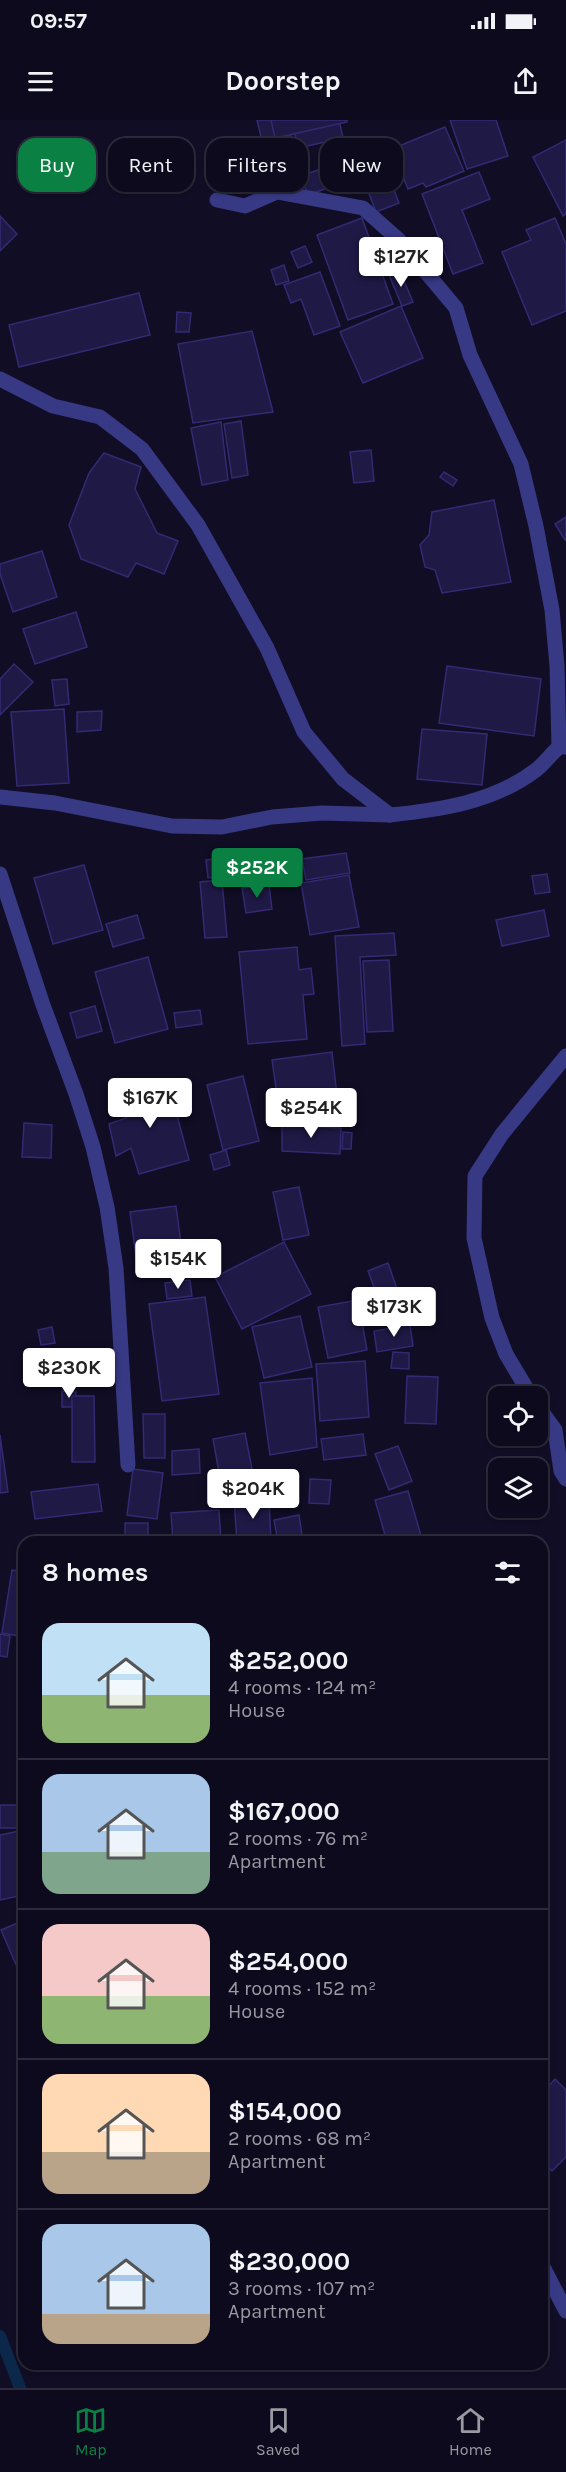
<!DOCTYPE html>
<meta charset="utf-8">
<style>
body{margin:0;font-family:Karla,sans-serif;background:#151325;color:#f1f3f6;height:100vh;display:flex;flex-direction:column;font-size:22px;white-space:nowrap}
*{box-sizing:border-box;margin:0}
p{font-size:20px;color:#9a9aa3}
.icon{flex:none;width:33px;height:33px;fill:none;stroke:currentColor;stroke-width:2;stroke-linecap:round;stroke-linejoin:round}
.map{position:relative;flex:1;overflow:hidden}
.side{position:absolute;left:18px;top:1416px;width:530px;height:834px;display:flex;flex-direction:column;background:#0c0a1c;border-radius:18px;box-shadow:0 2px 4px #0004,0 0 0 2px #2c2b3b}
.side>*{flex:none}
.guide{position:absolute;left:18px;top:18px;width:531px;height:54px;display:flex;gap:12px}
.tools{position:absolute;left:488px;top:1266px;display:grid;gap:12px}
.tools a{display:grid;place-items:center;width:60px;height:60px;border-radius:12px;background:#0c0a1c;box-shadow:0 2px 4px #0004,0 0 0 2px #2c2b3b;font-size:30px}
.price{position:absolute;translate:-50% -51px;padding:0 14px;border-radius:6px;background:#fff;color:#222;font-size:20px;line-height:39px;filter:drop-shadow(0 2px 3px #0008)}
.price::after{content:'';position:absolute;left:50%;top:36px;width:18px;height:14px;margin-left:-9px;background:inherit;clip-path:polygon(0 0,100% 0,50% 100%)}
.price.on{background:#0b8043;color:#fff}
ul{padding:0;list-style:none}
li{display:flex;align-items:center;gap:18px;height:150px;padding:0 24px}
li+li{border-top:2px solid #2c2b3b}
li span{display:grid;place-items:center;flex:none;width:168px;height:120px;border-radius:18px;color:#555}
li>.icon{margin-inline-start:auto}
span .icon{width:72px;height:72px;fill:#fffc;stroke-width:1}
li b{font-size:26px}
h2{display:flex;justify-content:space-between;align-items:center;height:72px;padding:0 24px;font-size:26px}
.pill{padding:0 21px;border-radius:18px;background:#0c0a1c;box-shadow:0 2px 4px #0004,0 0 0 2px #2c2b3b;font-size:21px;line-height:54px}
.pill.on{background:#0b8043;color:#fff}
.status{display:flex;justify-content:space-between;align-items:center;height:42px;padding:0 30px;background:#0c0a1c;direction:ltr}
.status svg{height:16px;fill:currentColor}
header{display:flex;justify-content:space-between;align-items:center;height:78px;padding:0 24px;background:#0c0a1c;font-size:27px;font-weight:700}
.tabs{display:flex;justify-content:space-around;align-items:center;height:84px;border-top:2px solid #2c2b3b;background:#0c0a1c;font-size:16px;color:#9a9aa3}
.tabs a{display:grid;justify-items:center;gap:3px}
.tabs .on{color:#0b8043}
.map>svg:first-child{display:block}
.lines{fill:none;stroke-linecap:round;stroke-linejoin:round}
.stream{stroke:#0b284b;stroke-width:12}
.building{fill:#1f1946;stroke:#332a73;stroke-width:1.5}
.minor{stroke:#373985;stroke-width:15}
</style>
<div class="status"><b>09:57</b><svg viewBox="0 0 49 12"><path d="M0 12V9h3v3zM5 12V6h3v6zM10 12V3h3v9zM15 12V0h3v12zM26 1h20v11H26zM47 4h2v5h-2z"/></svg></div>
<header><svg class="icon" aria-label="menu" viewBox="0 0 24 24"><path d="M4 6h16M4 12h16M4 18h16"/></svg>Doorstep<svg class="icon" aria-label="share" viewBox="0 0 24 24"><path d="M12 15V3M7 8l5-5 5 5M5 13v7h14v-7"/></svg></header>
<div class="map">
<svg width="566" height="2268" viewBox="0 0 566 2268">
<rect width="100%" height="100%" fill="#100d25"/>
<g class="lines">
<path class="stream" d="M0 2216 20 2268"/>
</g>
<g class="building">
<path d="M257 0H339L343 18 298 28 295 14 262 21Z"/>
<path d="M271 0H347V2L275 18Z"/>
<path d="M450 0H496L508 36 467 49Z"/>
<path d="M445 7 464 51 426 67 423 63 408 69 392 29Z"/>
<path d="M566 20V94L563 96 533 37Z"/>
<path d="M378 27 399 83 376 92 355 36Z"/>
<path d="M352 38 358 57 308 75 301 56Z"/>
<path d="M479 52 490 79 462 90 483 143 453 154 422 74Z"/>
<path d="M0 96 17 114 0 131Z"/>
<path d="M362 98 393 184 348 200 317 115Z"/>
<path d="M555 98 566 124V191L532 205 502 132 531 120 526 110Z"/>
<path d="M305 126 312 142 298 148 291 132Z"/>
<path d="M284 145 289 161 276 165 271 150Z"/>
<path d="M400 151 413 182 402 186 389 155Z"/>
<path d="M320 152 340 206 314 215 301 179 291 183 284 165Z"/>
<path d="M139 173 150 215 19 247 9 205Z"/>
<path d="M401 186 423 238 363 263 340 212Z"/>
<path d="M177 192 191 193 189 212H176Z"/>
<path d="M252 211 273 292 193 303 178 224Z"/>
<path d="M241 301 248 355 232 358 224 304Z"/>
<path d="M221 302 228 360 202 365 191 308Z"/>
<path d="M371 330 374 361 354 363 350 332Z"/>
<path d="M104 333 141 347 135 369 157 413 178 421 164 454 136 443 128 457 81 439 69 405 89 353Z"/>
<path d="M444 352 457 360 453 366 440 357Z"/>
<path d="M494 380 511 462 442 473 435 450 425 447 420 425 429 415 432 392Z"/>
<path d="M566 397V420H565L555 404Z"/>
<path d="M42 431 57 477 13 492 0 454V444Z"/>
<path d="M76 492 87 527 35 544 23 509Z"/>
<path d="M14 544 33 562 0 595V559Z"/>
<path d="M447 546 541 559 534 616 439 603Z"/>
<path d="M67 559 69 584 55 586 52 560Z"/>
<path d="M64 589 69 663 17 666 11 592Z"/>
<path d="M102 591 101 610 77 612V592Z"/>
<path d="M422 609 487 614 482 665 417 659Z"/>
<path d="M346 733 350 753 306 760 302 739Z"/>
<path d="M239 736 241 754 208 758 206 740Z"/>
<path d="M84 745 103 810 53 824 34 758Z"/>
<path d="M547 754 550 772 535 774 532 756Z"/>
<path d="M349 755 359 807 310 815 301 763Z"/>
<path d="M222 760 227 817 205 818 200 762Z"/>
<path d="M269 765 272 789 246 793 242 768Z"/>
<path d="M544 790 549 816 502 826 496 800Z"/>
<path d="M137 795 144 818 113 827 106 804Z"/>
<path d="M394 813 396 835 360 837 365 924 342 926 335 816Z"/>
<path d="M297 827 299 850 311 848 314 874 303 875 307 919 248 924 239 832Z"/>
<path d="M148 837 168 909 115 923 95 852Z"/>
<path d="M389 840 393 911 367 912 363 841Z"/>
<path d="M95 886 102 911 77 918 70 893Z"/>
<path d="M200 890 202 904 176 908 174 893Z"/>
<path d="M332 932 337 975 278 982 272 940Z"/>
<path d="M243 956 259 1021 223 1030 207 965Z"/>
<path d="M168 962 189 1040 139 1054 131 1028 116 1036 109 1004 126 998 120 975Z"/>
<path d="M24 1003 52 1005 51 1038 22 1037Z"/>
<path d="M282 1005 341 1008 340 1034 282 1031Z"/>
<path d="M343 1012 352 1013 351 1029H342Z"/>
<path d="M226 1030 230 1045 214 1050 210 1035Z"/>
<path d="M299 1067 309 1115 283 1120 273 1072Z"/>
<path d="M176 1086 184 1145 138 1151 130 1092Z"/>
<path d="M284 1122 311 1174 242 1209 215 1157Z"/>
<path d="M388 1143 397 1169 377 1175 368 1151Z"/>
<path d="M190 1160 192 1176 167 1179 165 1163Z"/>
<path d="M374 1176 392 1177 391 1192 373 1191Z"/>
<path d="M205 1177 219 1274 162 1281 149 1184Z"/>
<path d="M358 1180 367 1230 328 1238 318 1187Z"/>
<path d="M300 1196 312 1247 264 1258 252 1207Z"/>
<path d="M410 1205 413 1226 377 1232 374 1211Z"/>
<path d="M52 1207 55 1223 41 1225 38 1210Z"/>
<path d="M393 1232 409 1233V1249L391 1248Z"/>
<path d="M365 1241 369 1297 320 1301 316 1244Z"/>
<path d="M407 1256 438 1257 436 1304 405 1303Z"/>
<path d="M312 1258 317 1327 270 1335 260 1263Z"/>
<path d="M62 1271 76 1272 75 1287H62Z"/>
<path d="M72 1276H94L95 1342H72Z"/>
<path d="M143 1294H165V1338H144Z"/>
<path d="M245 1313 258 1380 225 1386 213 1319Z"/>
<path d="M363 1314 366 1335 324 1340 321 1319Z"/>
<path d="M0 1315 8 1372 0 1373Z"/>
<path d="M398 1326 412 1361 389 1370 375 1334Z"/>
<path d="M199 1329 200 1353 172 1355V1331Z"/>
<path d="M133 1349 163 1353 157 1399 127 1395Z"/>
<path d="M310 1359 331 1360 329 1384 309 1383Z"/>
<path d="M98 1364 102 1391 35 1399 31 1372Z"/>
<path d="M408 1371 422 1419 387 1422 375 1380Z"/>
<path d="M269 1378 271 1422H237L234 1379Z"/>
<path d="M219 1390 221 1422H173L171 1393Z"/>
<path d="M299 1395 303 1422H278L274 1400Z"/>
<rect x="125" y="1403" width="23" height="19"/>
<path d="M12 1450 24 1452V1517L2 1513Z"/>
<path d="M0 1514 10 1516 7 1537 0 1536Z"/>
<path d="M0 1685H18L17 1708H0Z"/>
<path d="M24 1710V1775L0 1780V1715Z"/>
<path d="M20 1802 24 1811V1863L1 1810Z"/>
<path d="M555 1959 566 1970V2037L552 2051 542 2041V1973Z"/>
</g>
<g class="lines">
<g class="minor">
<path d="M217 80 245 86 277 72 363 88 399 120 456 188 470 235 521 344 536 406 552 490 557 546 559 627H566"/>
<path d="M0 259 53 286 100 297 142 329 198 405 267 528 304 612 343 659 390 695C440 690 494 682 536 650 544 644 551 634 559 627"/>
<path d="M0 677 55 683 172 706 222 707 272 697 322 693 390 695"/>
<path d="M0 754 43 885 76 974 93 1027 107 1087 116 1148 128 1345"/>
<path d="M531 1276 506 1234 492 1198 474 1118 475 1056 502 1014 566 936"/>
<path d="M537 1285 555 1310 561 1351 566 1359"/>
<path d="M542 2145 566 2191"/>
</g>
</g>
</svg>
<div class="tools">
<a><svg class="icon" aria-label="locate" viewBox="0 0 24 24"><circle cx="12" cy="12" r="6"/><path d="M12 2v4M12 18v4M2 12h4M18 12h4"/></svg></a>
<a><svg class="icon" aria-label="layers" viewBox="0 0 24 24"><path d="M12 4l9 5-9 5-9-5zM3 14l9 5 9-5"/></svg></a>
</div>
<b class="price" style="left:401px;top:168px">$127K</b>
<b class="price on" style="left:257px;top:779px">$252K</b>
<b class="price" style="left:150px;top:1009px">$167K</b>
<b class="price" style="left:311px;top:1019px">$254K</b>
<b class="price" style="left:178px;top:1170px">$154K</b>
<b class="price" style="left:394px;top:1218px">$173K</b>
<b class="price" style="left:69px;top:1279px">$230K</b>
<b class="price" style="left:253px;top:1400px">$204K</b>
<div class="guide">
<a class="pill on">Buy</a>
<a class="pill">Rent</a>
<a class="pill">Filters</a>
<a class="pill">New</a>
</div>
<section class="side">
<h2>8 homes<svg class="icon" aria-label="filters" viewBox="0 0 24 24"><path d="M4 7h16M4 17h16"/><circle cx="9" cy="7" r="2"/><circle cx="15" cy="17" r="2"/></svg></h2>
<ul>
<li><span style="background:linear-gradient(#bfe0f5 60%,#8fb573 0)"><svg class="icon" aria-label="home" viewBox="0 0 24 24"><path d="M3 11l9-7 9 7M6 9v11h12V9"/></svg></span><div><b>$252,000</b><p>4 rooms · 124 m²</p><p>House</p></div></li>
<li><span style="background:linear-gradient(#a9c7e8 65%,#7fa58c 0)"><svg class="icon" aria-label="home" viewBox="0 0 24 24"><path d="M3 11l9-7 9 7M6 9v11h12V9"/></svg></span><div><b>$167,000</b><p>2 rooms · 76 m²</p><p>Apartment</p></div></li>
<li><span style="background:linear-gradient(#f6c9c9 60%,#8fb573 0)"><svg class="icon" aria-label="home" viewBox="0 0 24 24"><path d="M3 11l9-7 9 7M6 9v11h12V9"/></svg></span><div><b>$254,000</b><p>4 rooms · 152 m²</p><p>House</p></div></li>
<li><span style="background:linear-gradient(#ffd9b3 65%,#b9a48a 0)"><svg class="icon" aria-label="home" viewBox="0 0 24 24"><path d="M3 11l9-7 9 7M6 9v11h12V9"/></svg></span><div><b>$154,000</b><p>2 rooms · 68 m²</p><p>Apartment</p></div></li>
<li><span style="background:linear-gradient(#a9c7e8 75%,#b9a48a 0)"><svg class="icon" aria-label="home" viewBox="0 0 24 24"><path d="M3 11l9-7 9 7M6 9v11h12V9"/></svg></span><div><b>$230,000</b><p>3 rooms · 107 m²</p><p>Apartment</p></div></li>
</ul>
</section>
</div>
<nav class="tabs">
<a class="on"><svg class="icon" aria-label="map" viewBox="0 0 24 24"><path d="M3 6l6-2 6 2 6-2v14l-6 2-6-2-6 2zM9 4v14M15 6v14"/></svg>Map</a>
<a><svg class="icon" aria-label="saved" viewBox="0 0 24 24"><path d="M7 4h10v16l-5-4-5 4z"/></svg>Saved</a>
<a><svg class="icon" aria-label="home" viewBox="0 0 24 24"><path d="M3 11l9-7 9 7M6 9v11h12V9"/></svg>Home</a>
</nav>
